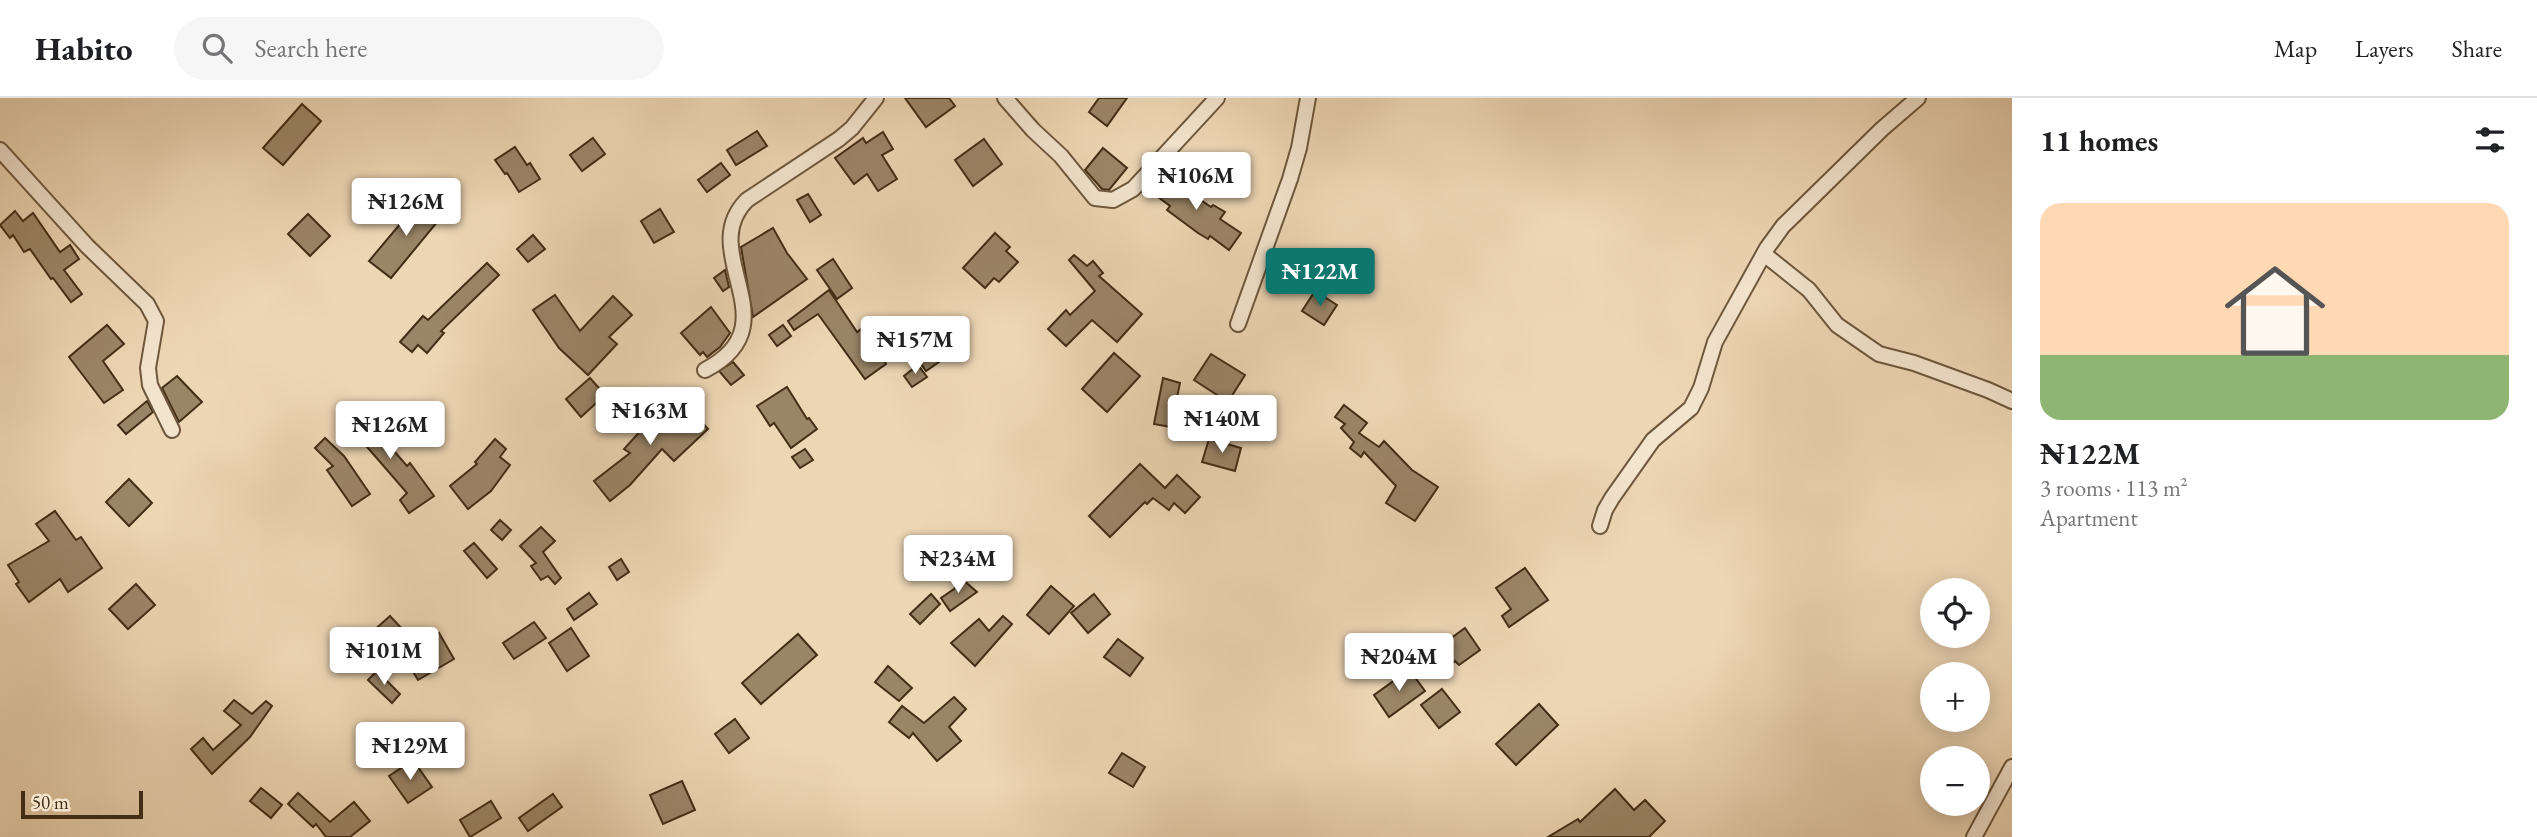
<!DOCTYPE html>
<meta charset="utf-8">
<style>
body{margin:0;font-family:"EB Garamond",serif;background:#f6f6f6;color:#202124;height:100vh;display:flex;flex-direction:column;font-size:26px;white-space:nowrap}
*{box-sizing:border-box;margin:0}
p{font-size:23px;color:#757577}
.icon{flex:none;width:38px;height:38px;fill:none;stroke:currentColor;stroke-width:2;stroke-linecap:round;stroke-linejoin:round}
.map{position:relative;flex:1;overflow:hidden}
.sheet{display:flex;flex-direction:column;background:#fff;width:525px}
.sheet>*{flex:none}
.fabs{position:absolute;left:1920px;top:480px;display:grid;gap:14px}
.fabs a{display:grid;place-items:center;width:70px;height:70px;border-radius:50%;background:#fff;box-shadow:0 4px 18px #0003;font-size:35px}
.scale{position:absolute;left:21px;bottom:18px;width:122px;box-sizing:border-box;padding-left:7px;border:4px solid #432d14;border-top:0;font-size:19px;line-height:24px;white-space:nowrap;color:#432d14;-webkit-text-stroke:5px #f3e4ce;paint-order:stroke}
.price{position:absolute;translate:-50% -60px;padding:0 16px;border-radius:7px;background:#fff;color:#222;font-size:23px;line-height:46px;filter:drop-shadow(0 2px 4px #0008)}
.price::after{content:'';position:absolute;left:50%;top:42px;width:21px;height:16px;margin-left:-10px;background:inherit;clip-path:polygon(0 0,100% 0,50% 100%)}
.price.selected{background:#0f766e;color:#fff}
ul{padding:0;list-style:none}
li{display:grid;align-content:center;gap:14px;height:371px;padding:0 28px}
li+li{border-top:2px solid #e0e0e0}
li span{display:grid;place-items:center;height:217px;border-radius:21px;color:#555}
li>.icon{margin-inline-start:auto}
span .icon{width:126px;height:126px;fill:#fffc;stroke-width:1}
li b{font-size:30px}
h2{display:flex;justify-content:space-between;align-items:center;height:84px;padding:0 28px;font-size:30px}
header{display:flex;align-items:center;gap:42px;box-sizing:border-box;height:98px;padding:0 35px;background:#fff;border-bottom:2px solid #e0e0e0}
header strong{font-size:33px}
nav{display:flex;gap:38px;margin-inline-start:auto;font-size:24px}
.search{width:490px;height:63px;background:#f6f6f6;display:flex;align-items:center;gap:18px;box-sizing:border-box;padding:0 24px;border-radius:38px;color:#757577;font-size:26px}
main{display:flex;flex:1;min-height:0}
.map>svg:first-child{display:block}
.building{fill:#9b8567;stroke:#432d14;stroke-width:2}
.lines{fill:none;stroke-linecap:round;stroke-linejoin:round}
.street-casing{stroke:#6e573c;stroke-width:18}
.street{stroke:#f3e4ce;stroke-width:14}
</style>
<header>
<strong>Habito</strong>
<div class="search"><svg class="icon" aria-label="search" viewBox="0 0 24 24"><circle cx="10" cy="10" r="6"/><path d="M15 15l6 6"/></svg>Search here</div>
<nav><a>Map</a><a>Layers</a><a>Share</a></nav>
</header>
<main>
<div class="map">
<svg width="2012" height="739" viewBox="0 0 2012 739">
<rect width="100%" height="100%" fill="#edd6b4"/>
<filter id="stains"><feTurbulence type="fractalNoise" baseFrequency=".00286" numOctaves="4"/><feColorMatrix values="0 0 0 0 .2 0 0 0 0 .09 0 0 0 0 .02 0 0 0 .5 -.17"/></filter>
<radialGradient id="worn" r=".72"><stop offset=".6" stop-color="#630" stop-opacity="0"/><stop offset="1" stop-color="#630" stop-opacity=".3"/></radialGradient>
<g class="building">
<path d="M905 0H949L955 8 926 29Z"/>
<path d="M1099 0H1127L1107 28 1089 14Z"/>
<path d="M302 6 321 23 283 67 263 50Z"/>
<path d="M757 33 767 48 736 67 727 52Z"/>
<path d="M883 34 893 51 882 57 897 81 878 93 867 76 854 86 835 60 863 40 866 45Z"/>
<path d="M593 40 605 56 582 73 570 57Z"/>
<path d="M984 41 1002 66 973 88 955 62Z"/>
<path d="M515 49 527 67 530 65 540 81 519 94 507 75 505 76 495 62Z"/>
<path d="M1103 50 1127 70 1109 92 1102 91 1085 72Z"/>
<path d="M721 65 730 77 707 94 698 82Z"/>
<path d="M1171 73 1183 82 1179 87 1211 109 1213 107 1225 114 1220 121 1241 135 1229 152 1210 138 1208 141 1198 135 1167 112 1170 108 1154 96Z"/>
<path d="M808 96 821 117 810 124 797 102Z"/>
<path d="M422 100 443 117 391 180 369 163Z"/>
<path d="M660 111 674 134 654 145 641 123Z"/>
<path d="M15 113 23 123 33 115 60 154 70 147 79 161 64 172 82 196 71 204 53 180 51 181 30 151 24 154 13 137 10 140 0 127Z"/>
<path d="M308 116 330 138 310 158 288 136Z"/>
<path d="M773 130 787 155 807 181 753 219 741 149Z"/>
<path d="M995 135 1010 149 1006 153 1018 164 999 184 994 180 985 190 963 170Z"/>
<path d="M533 137 545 151 528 164 517 151Z"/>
<path d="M1074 157 1087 168 1093 163 1103 175 1099 178 1142 216 1117 244 1092 222 1066 248 1048 231 1066 212 1070 217 1095 193 1069 162Z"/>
<path d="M833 161 852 190 837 201 817 172Z"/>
<path d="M487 165 499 177 441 233 444 235 427 255 418 247 412 254 400 244 423 218 428 222Z"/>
<path d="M725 172 729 189 723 193 714 180Z"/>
<path d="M829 192 857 234 876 220 899 250 884 262 886 266 865 281 818 216 794 232 788 223Z"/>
<path d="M1315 193 1337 207 1324 227 1302 213Z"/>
<path d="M555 197 580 233 613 198 632 217 609 239 617 246 588 277 559 250 533 212Z"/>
<path d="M711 209 730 235 720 249 707 259 703 254 700 257 681 235Z"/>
<path d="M107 227 124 246 103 263 123 292 104 305 69 259Z"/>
<path d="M783 227 791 238 777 248 769 237Z"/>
<path d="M927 233 946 259 926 273 907 246Z"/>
<path d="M1114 255 1140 278 1107 314 1082 291Z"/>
<path d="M1211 256 1245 277 1228 304 1194 282Z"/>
<path d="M733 264 744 277 731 287 719 273Z"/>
<path d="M918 267 927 279 912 289 904 278Z"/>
<path d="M177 278 202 304 179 324 162 290Z"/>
<path d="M590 280 605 297 581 319 566 301Z"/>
<path d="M1163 280 1180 285 1171 329 1154 326Z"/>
<path d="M787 289 807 321 809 320 817 331 791 350 774 325 770 328 757 308Z"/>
<path d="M658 299 684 331 697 319 708 331 674 363 662 351 630 387 610 403 594 383 630 355 624 351 645 328 636 317Z"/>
<path d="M147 303 153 314 126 336 118 327Z"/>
<path d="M1344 307 1367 325 1359 335 1379 349 1384 343 1412 372 1438 389 1415 423 1386 405 1396 388 1364 354 1361 359 1350 350 1354 344 1341 330 1345 326 1335 319Z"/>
<path d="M355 308 407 368 410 365 434 398 409 415 400 402 407 395 342 320Z"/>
<path d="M325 340 344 358 370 396 352 408 327 372 333 368 315 350Z"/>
<path d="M495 341 506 351 500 359 510 367 491 393 468 411 450 388 477 366 475 364Z"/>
<path d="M1209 341 1241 350 1235 373 1202 364Z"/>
<path d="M805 351 813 362 800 370 792 359Z"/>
<path d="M1140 366 1165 390 1177 377 1200 399 1185 415 1174 405 1169 412 1153 400 1147 406 1145 404 1110 439 1089 418Z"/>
<path d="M129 381 152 405 129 428 106 404Z"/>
<path d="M55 413 76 442 81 439 102 470 68 494 60 481 29 504 16 486 19 484 8 467 49 443 36 426Z"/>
<path d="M500 422 511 432 502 442 491 432Z"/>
<path d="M541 429 555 443 543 454 561 480 555 486 548 478 541 482 531 468 536 465 520 448Z"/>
<path d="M474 445 497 471 487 480 464 453Z"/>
<path d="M621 461 629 474 617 482 609 469Z"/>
<path d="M1525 470 1548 502 1509 529 1502 518 1511 511 1496 490Z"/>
<path d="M962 481 977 494 950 513 941 500 954 491Z"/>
<path d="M136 486 155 507 128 531 109 511Z"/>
<path d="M1051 488 1074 508 1049 536 1027 517Z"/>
<path d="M589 495 597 506 574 522 567 511Z"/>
<path d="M931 496 940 506 920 526 910 516Z"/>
<path d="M1094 496 1110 516 1088 535 1071 515Z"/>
<path d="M390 518 418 548 439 535 454 561 418 582 398 549 380 565 361 544Z"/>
<path d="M1003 518 1012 526 975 568 951 545 979 521 989 533Z"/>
<path d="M534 524 546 540 514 561 503 545Z"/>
<path d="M571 530 589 558 567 573 549 545Z"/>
<path d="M1465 530 1480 552 1459 567 1455 563 1445 573 1432 560 1444 547 1443 546Z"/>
<path d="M798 536 817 557 761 606 742 585Z"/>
<path d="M1118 541 1143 560 1130 578 1104 559Z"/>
<path d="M888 568 912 590 899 603 875 584Z"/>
<path d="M377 573 400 596 392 605 368 582Z"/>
<path d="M1406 574H1411L1425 593 1389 619 1374 597Z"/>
<path d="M1442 591 1460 614 1439 630 1421 607Z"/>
<path d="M954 599 966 611 949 629 961 643 937 663 913 635 909 640 889 624 902 608 924 625Z"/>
<path d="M234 602 252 616 266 603 272 608 250 639 212 676 191 651 203 640 213 652 241 627 224 613Z"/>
<path d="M1539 606 1558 627 1516 667 1496 646Z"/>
<path d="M735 621 749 640 729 655 715 636Z"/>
<path d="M1122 655 1145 669 1133 689 1109 675Z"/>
<path d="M413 662 432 689 408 705 389 678Z"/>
<path d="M682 683 695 712 663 726 650 697Z"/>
<path d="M261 690 282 707 271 720 250 703Z"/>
<path d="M1615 691 1634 712 1645 702 1665 723 1649 739H1548L1578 721 1580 724Z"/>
<path d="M298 695 330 724 354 704 370 723 350 739H326L316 726 313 729 288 706Z"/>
<path d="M553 696 562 709 528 733 519 720Z"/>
<path d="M491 703 501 720 470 739 460 722Z"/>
</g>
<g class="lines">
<defs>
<g id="street">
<path d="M1005 0 1033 32 1061 58 1095 100 1113 102 1133 91 1217 0"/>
<path d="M0 52 87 148 147 206 156 223 148 270 150 287 172 332"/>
<path d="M1764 156 1809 192 1837 227 1879 256 1914 265 1988 292 2012 303"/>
<path d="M1238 226 1290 81 1299 50 1308 0"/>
<path d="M705 272C794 226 694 155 747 102L839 41 852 30 876 0"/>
<path d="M1600 428 1605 412 1612 400 1653 342 1691 310 1701 290 1715 244 1767 150 1783 128 1882 31 1918 0"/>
<path d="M1974 739 2012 669"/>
</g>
</defs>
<use href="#street" class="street-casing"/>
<use href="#street" class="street"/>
</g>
<rect width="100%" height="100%" filter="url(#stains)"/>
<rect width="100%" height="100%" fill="url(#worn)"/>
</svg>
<div class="fabs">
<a><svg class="icon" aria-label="locate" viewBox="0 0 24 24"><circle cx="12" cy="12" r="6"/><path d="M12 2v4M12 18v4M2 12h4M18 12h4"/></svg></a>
<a>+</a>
<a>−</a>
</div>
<div class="scale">50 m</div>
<b class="price" style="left:1196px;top:114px">₦106M</b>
<b class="price" style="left:406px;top:140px">₦126M</b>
<b class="price selected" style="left:1320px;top:210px">₦122M</b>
<b class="price" style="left:915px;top:278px">₦157M</b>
<b class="price" style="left:650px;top:349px">₦163M</b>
<b class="price" style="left:1222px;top:357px">₦140M</b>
<b class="price" style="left:390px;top:363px">₦126M</b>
<b class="price" style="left:958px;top:497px">₦234M</b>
<b class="price" style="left:384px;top:589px">₦101M</b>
<b class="price" style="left:1399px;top:595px">₦204M</b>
<b class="price" style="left:410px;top:684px">₦129M</b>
</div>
<section class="sheet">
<h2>11 homes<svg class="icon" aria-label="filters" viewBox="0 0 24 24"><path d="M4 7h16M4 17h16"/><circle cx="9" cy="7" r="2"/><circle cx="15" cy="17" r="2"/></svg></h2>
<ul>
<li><span style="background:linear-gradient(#ffd9b3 70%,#8fb573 0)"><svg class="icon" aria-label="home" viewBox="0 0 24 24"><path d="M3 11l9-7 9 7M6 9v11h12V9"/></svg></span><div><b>₦122M</b><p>3 rooms · 113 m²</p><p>Apartment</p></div></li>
</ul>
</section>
</main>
